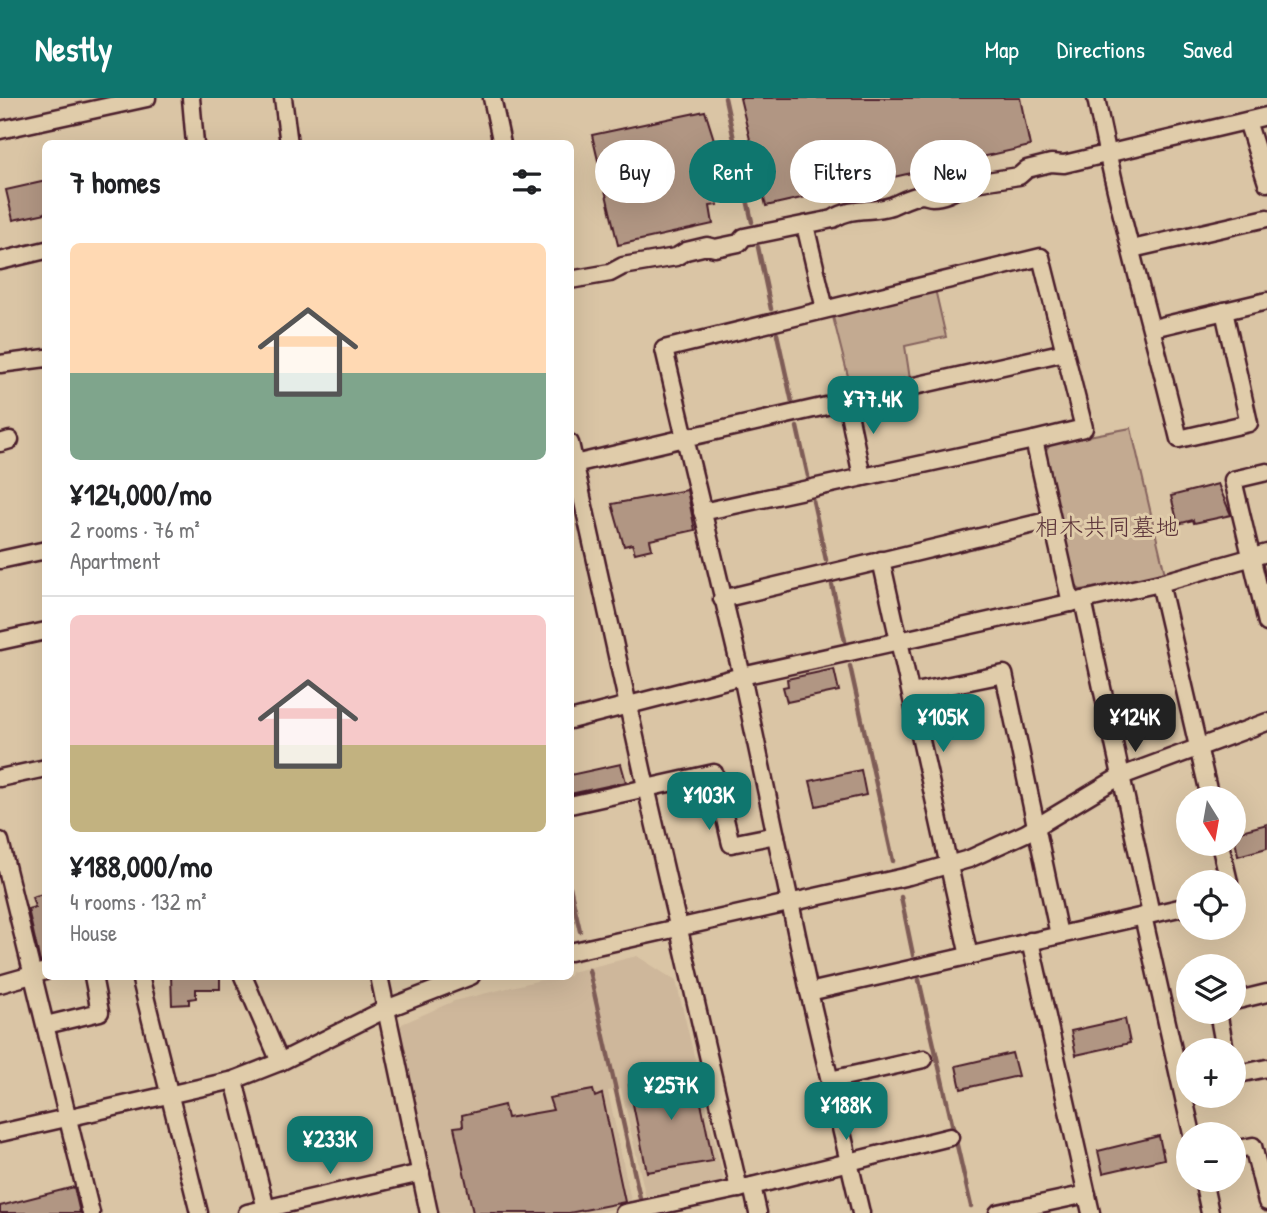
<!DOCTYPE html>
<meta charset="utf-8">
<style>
body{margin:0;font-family:"Patrick Hand","Klee One",sans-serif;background:#f6f6f6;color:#202124;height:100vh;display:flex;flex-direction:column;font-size:26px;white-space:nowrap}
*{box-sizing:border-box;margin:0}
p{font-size:23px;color:#757577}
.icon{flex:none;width:38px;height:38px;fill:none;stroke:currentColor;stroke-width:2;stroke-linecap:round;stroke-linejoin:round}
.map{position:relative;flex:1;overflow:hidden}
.details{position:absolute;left:42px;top:42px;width:532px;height:840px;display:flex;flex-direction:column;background:#fff;border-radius:10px;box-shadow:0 7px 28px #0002}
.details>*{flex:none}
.hud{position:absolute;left:595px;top:42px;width:567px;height:63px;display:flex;gap:14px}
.needle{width:46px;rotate:169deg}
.controls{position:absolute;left:1176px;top:688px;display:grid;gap:14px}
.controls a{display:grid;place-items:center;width:70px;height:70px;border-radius:50%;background:#fff;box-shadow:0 7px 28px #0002;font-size:35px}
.price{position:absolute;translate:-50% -60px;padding:0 16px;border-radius:14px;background:#0f766e;color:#fff;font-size:23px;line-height:46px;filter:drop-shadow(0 2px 4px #0008)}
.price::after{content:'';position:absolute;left:50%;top:42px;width:21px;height:16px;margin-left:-10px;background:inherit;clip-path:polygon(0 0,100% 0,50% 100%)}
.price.selected{background:#222;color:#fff}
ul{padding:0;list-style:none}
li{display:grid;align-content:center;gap:14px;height:371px;padding:0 28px}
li+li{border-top:2px solid #e0e0e0}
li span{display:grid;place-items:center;height:217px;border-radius:10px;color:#555}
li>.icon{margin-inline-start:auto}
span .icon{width:126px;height:126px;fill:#fffc;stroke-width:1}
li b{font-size:30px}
h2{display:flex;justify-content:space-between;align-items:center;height:84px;padding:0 28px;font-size:30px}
.chip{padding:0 24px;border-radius:32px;background:#fff;box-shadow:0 7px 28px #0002;font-size:24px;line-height:63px}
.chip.selected{background:#0f766e;color:#fff}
header{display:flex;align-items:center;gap:42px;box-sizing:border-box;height:98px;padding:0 35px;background:#0f766e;color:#fff}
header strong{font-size:33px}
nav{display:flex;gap:38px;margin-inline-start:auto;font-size:24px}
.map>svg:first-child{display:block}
.built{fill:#ceb79b}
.green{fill:#c3aa91;stroke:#86645e;stroke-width:2}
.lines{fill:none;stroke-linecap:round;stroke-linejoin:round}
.stream{stroke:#7e5b57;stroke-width:4.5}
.building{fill:#b19683;stroke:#4a1f2b;stroke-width:2}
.minor-casing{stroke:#4a1f2b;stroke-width:21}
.minor{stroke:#e0ccaa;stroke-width:16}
.labels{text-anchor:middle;stroke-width:6;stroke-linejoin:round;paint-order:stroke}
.park-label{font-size:24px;fill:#5c343a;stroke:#e0ccaa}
</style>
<header>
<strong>Nestly</strong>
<nav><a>Map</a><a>Directions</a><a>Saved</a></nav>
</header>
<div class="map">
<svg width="1267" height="1115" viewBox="0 0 1267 1115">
<rect width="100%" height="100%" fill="#dac5a5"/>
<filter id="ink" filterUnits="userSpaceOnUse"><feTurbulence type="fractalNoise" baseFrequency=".0143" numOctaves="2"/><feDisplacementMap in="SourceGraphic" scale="14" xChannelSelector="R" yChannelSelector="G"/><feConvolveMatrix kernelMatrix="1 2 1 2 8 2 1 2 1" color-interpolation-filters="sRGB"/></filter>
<g filter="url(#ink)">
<path class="built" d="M637 858 676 883 724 1082 722 1088 647 1104 621 990 608 993 632 1107 593 1115H437L398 934 402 926 454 903 553 879 570 878 571 874Z"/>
<g class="green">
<path d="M935 191 946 239 905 248 910 281 852 294 832 215Z"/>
<path d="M1131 330 1165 476 1081 492 1074 488 1045 354 1052 345Z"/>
</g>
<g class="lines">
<g class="stream">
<path d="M725 0 752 124"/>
<path d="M758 149 771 211"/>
<path d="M777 236 792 304"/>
<path d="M797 329 808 378"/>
<path d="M813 403 826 462"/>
<path d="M832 487 845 543"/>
<path d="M850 568 893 763"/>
<path d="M570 789 580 833"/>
<path d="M901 799 913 857"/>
<path d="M589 872 640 1100"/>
<path d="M919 882 971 1108"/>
</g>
</g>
<g class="building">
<path d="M740 0H1020L1030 48 766 108Z"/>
<path d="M705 13 716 48 705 52 718 107 710 108 713 126 618 147 592 37Z"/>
<path d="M46 83V115L13 122 6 92Z"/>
<path d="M1218 386 1231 417 1194 425 1193 422 1178 426 1171 398Z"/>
<path d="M687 392 695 432 650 442 652 451 635 455 632 446 624 448 612 406Z"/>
<path d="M834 571 839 593 787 604 783 589 788 588 787 581Z"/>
<path d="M621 666 626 684 570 696V677Z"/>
<path d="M861 672 866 697 816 708 810 683Z"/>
<path d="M1267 726V750L1238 758 1234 735Z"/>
<path d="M46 795V863L40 864 28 811 35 809 32 799Z"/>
<path d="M171 878H220V891H196V900L189 901V906L172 907Z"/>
<path d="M1125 921 1130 945 1076 957 1071 933Z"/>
<path d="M1012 955 1018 978 961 991 956 968Z"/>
<path d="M694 971 713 1063 647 1074 629 987Z"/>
<path d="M593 992 595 999 602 996 625 1104 569 1115H473L454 1029 463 1028 462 1017 504 1007 507 1020 553 1012 549 1000Z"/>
<path d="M1159 1038 1164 1061 1103 1075 1098 1053Z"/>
<path d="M74 1089 80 1115H0V1108Z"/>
</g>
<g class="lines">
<defs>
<g id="minor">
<path d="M191 0 195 46"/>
<path d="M283 0 289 46"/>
<path d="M492 0 502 46"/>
<path d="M1096 0C1118 115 1152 228 1179 341L1249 325 1224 213"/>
<path d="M1247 23 1267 85"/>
<path d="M0 32 147 0"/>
<path d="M805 127 825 211"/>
<path d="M1132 151 1267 120"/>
<path d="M0 163 46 152"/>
<path d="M570 182 610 175 623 168 676 159 686 153 707 148 715 150 739 145 744 139 833 121C853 108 871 115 891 108 901 104 911 98 922 97 925 97 929 99 932 99 942 99 955 94 962 87L1019 78 1027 71 1051 65 1064 66 1267 18"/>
<path d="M1153 230 1267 203"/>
<path d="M0 266 46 260"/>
<path d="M847 305 862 379"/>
<path d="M1034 342 1084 330 1041 159 664 251 685 340 1065 254"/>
<path d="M0 345 10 342"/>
<path d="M570 345 646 689 739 1091"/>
<path d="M570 367 685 340 742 578 570 622"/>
<path d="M1267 374 1233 382 1267 525"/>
<path d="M702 414 1034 342 1071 505"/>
<path d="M0 462 46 452"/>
<path d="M881 462 969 858"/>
<path d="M1160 485 1210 700"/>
<path d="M722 501 1051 422"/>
<path d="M1083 502 1151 816"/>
<path d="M0 543 46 533"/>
<path d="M911 595 1004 576 1059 837"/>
<path d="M0 680 46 670"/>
<path d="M570 707 714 675 731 746 776 737"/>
<path d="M0 743 91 1115"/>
<path d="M1220 746 1229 784"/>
<path d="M1143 818 1192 1036"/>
<path d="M1030 843 1091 1115"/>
<path d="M570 854 909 778 969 761 1026 735 1119 679 1267 624"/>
<path d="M140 878 199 1115"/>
<path d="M243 878 280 964"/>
<path d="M379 878 429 1115"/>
<path d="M0 886 46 873"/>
<path d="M809 894 1188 808"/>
<path d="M1234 903 1267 895"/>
<path d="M1218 914 1225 952"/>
<path d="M46 927 100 914 93 878"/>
<path d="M1234 977 1267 970"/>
<path d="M234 982 266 1111"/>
<path d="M830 982 924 961"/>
<path d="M0 1035 234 982 280 964 386 911 471 878"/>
<path d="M1234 1052 1253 1048 1267 1104"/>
<path d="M1203 1082 1210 1115"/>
<path d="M752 1088 758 1115"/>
<path d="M247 1115 421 1075"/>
<path d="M624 1115 752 1088 950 1039"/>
<path d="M861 1115 809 894 742 578 1160 485 1267 455"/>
<path d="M998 1115 1087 1096"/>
</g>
</defs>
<use href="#minor" class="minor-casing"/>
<use href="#minor" class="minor"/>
</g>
</g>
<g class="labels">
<g class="park-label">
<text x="1107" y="437">相木共同墓地</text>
</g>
</g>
</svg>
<div class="controls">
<a><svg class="needle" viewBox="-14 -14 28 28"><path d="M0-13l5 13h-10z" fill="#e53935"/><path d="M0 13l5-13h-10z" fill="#757577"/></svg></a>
<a><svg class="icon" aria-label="locate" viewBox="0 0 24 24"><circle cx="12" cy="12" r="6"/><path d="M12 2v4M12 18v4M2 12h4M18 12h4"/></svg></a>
<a><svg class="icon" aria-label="layers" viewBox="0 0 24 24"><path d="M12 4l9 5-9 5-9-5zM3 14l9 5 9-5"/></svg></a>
<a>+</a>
<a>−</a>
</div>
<b class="price" style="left:873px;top:338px">¥77.4K</b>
<b class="price" style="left:943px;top:656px">¥105K</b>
<b class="price selected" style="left:1135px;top:656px">¥124K</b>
<b class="price" style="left:709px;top:734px">¥103K</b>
<b class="price" style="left:671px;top:1024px">¥257K</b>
<b class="price" style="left:846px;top:1044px">¥188K</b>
<b class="price" style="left:330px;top:1078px">¥233K</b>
<div class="hud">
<a class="chip">Buy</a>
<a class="chip selected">Rent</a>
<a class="chip">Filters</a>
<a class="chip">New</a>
</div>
<section class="details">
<h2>7 homes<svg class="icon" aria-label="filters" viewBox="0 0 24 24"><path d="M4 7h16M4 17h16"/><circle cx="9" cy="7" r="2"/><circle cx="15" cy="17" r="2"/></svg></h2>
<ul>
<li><span style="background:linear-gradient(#ffd9b3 60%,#7fa58c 0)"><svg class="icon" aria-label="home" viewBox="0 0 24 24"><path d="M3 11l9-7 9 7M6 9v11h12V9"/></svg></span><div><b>¥124,000/mo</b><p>2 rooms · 76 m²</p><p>Apartment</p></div></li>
<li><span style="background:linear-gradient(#f6c9c9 60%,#c2b280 0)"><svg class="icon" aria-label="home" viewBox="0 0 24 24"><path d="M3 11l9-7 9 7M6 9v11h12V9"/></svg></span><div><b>¥188,000/mo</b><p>4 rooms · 132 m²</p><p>House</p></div></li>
</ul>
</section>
</div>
